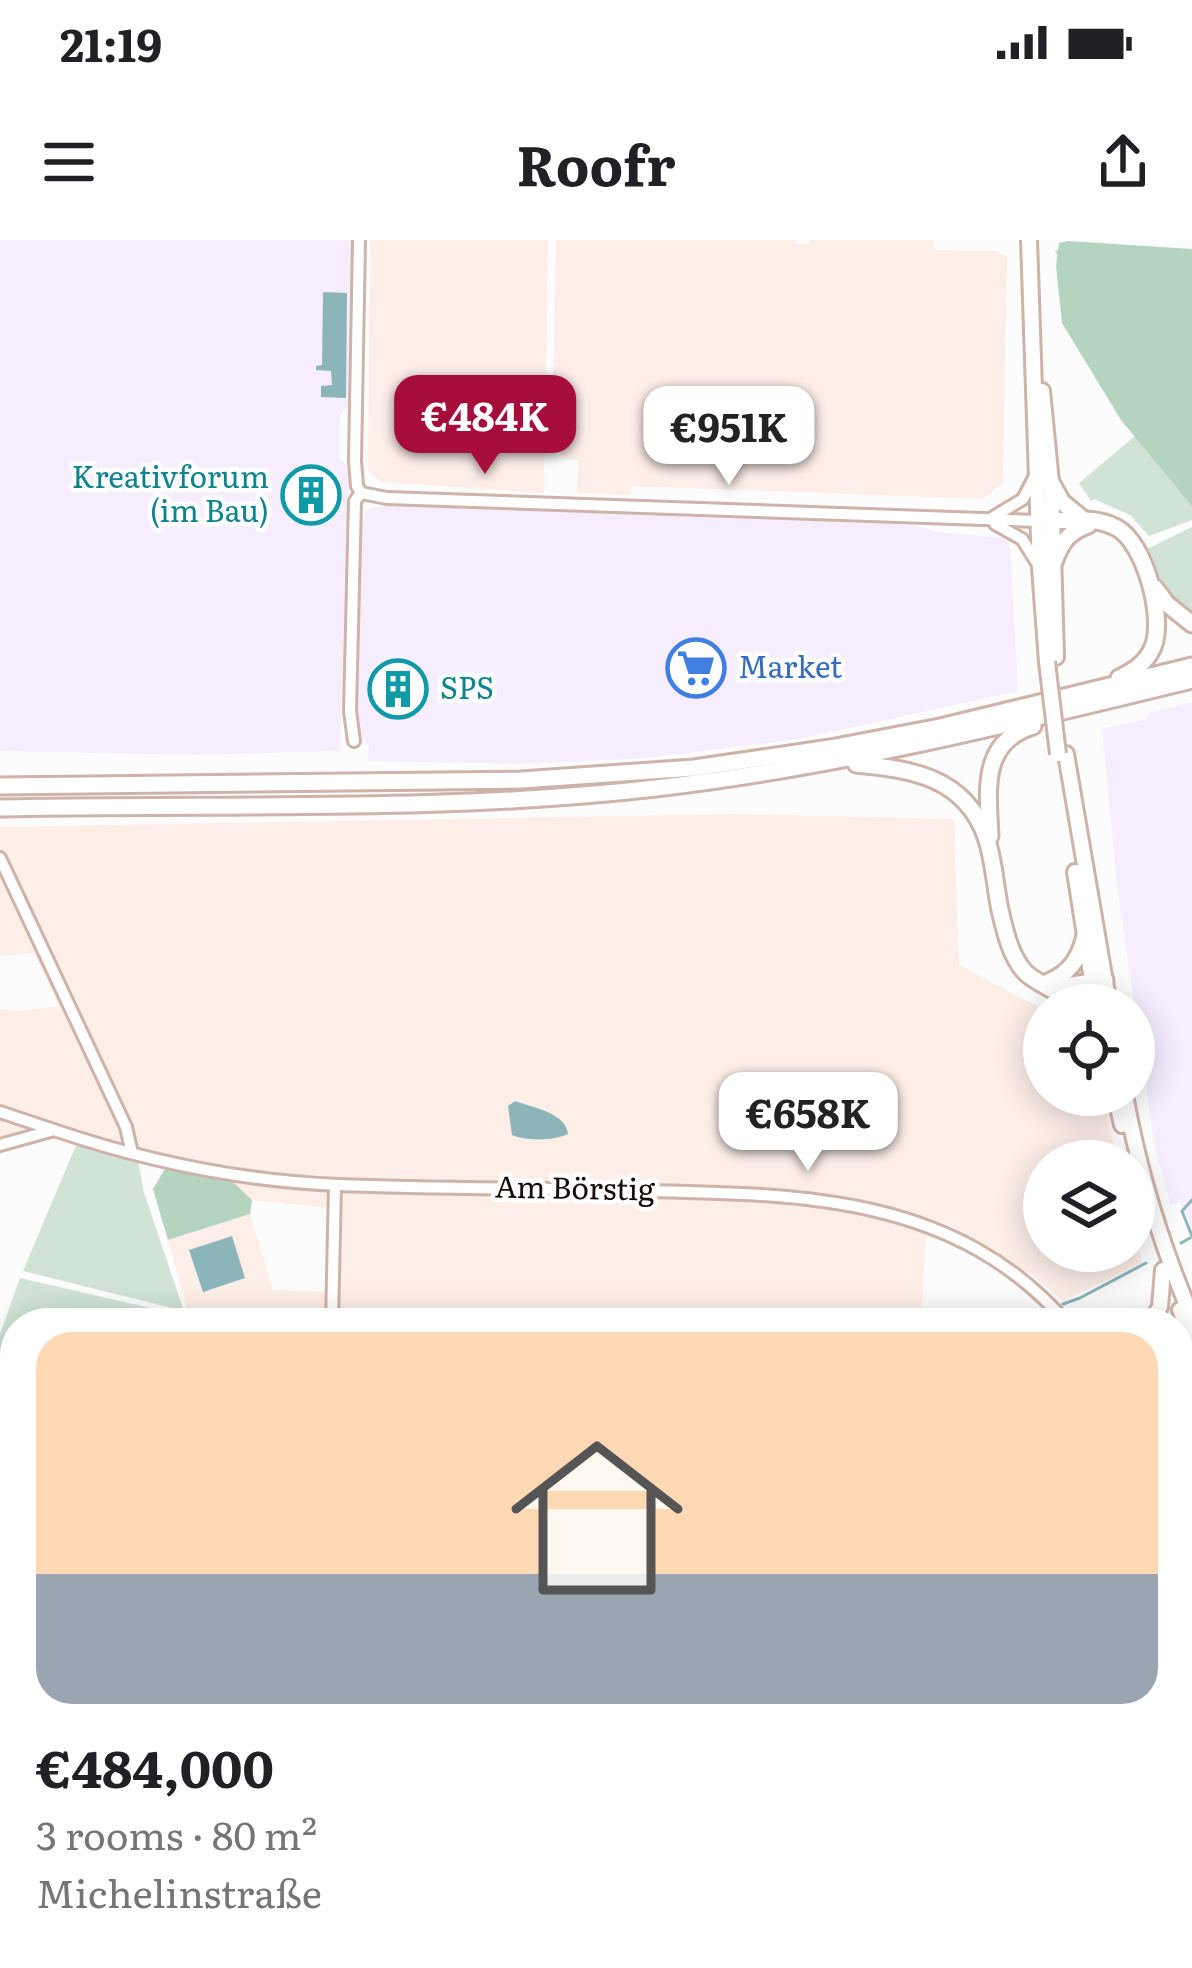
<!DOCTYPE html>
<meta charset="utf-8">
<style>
body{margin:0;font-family:Literata,serif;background:#f6f6f6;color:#202124;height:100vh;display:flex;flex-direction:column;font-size:45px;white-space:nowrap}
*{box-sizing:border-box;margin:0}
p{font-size:39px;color:#757577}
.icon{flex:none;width:66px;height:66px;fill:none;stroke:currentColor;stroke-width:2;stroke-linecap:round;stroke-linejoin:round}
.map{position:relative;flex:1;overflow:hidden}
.sheet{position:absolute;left:0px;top:1068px;width:1194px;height:660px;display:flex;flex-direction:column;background:#fff;border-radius:48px 48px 0 0;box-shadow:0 6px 30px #0003}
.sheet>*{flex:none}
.controls{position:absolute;left:1023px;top:744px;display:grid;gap:24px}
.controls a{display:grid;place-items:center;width:132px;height:132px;border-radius:50%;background:#fff;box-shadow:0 6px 30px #0003;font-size:60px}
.price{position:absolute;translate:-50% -102px;padding:0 27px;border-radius:24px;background:#fff;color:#222;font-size:39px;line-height:78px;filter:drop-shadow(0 3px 6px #0008)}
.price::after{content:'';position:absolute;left:50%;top:72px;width:36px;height:27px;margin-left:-18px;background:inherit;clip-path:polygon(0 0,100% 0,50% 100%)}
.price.current{background:#a60d3b;color:#fff}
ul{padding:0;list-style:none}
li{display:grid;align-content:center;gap:24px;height:636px;padding:0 36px}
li+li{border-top:3px solid #e0e0e0}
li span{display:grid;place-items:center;height:372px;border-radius:36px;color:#555}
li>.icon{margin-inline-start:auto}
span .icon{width:216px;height:216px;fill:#fffc;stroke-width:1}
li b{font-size:51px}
.status{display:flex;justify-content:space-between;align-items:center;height:84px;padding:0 60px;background:#fff;direction:ltr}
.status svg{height:33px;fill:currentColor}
header{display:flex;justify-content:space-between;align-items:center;height:156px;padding:0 36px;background:#fff;font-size:54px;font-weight:700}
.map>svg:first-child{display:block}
.commercial{fill:#f6eeff}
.built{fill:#fdeee8}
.green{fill:#d0e3d6}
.forest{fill:#b5d4bf}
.water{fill:#8cb5b9}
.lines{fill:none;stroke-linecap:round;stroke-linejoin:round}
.stream{stroke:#8cb5b9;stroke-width:3}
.minor-casing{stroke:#cdb3a8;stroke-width:16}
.major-casing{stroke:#cdb3a8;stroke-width:20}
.highway-casing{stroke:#cdb3a8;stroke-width:21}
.minor{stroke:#fff;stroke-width:10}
.major{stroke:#fff;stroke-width:14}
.highway{stroke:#fff;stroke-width:15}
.major-bridge-casing{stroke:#cdb3a8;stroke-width:20;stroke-linecap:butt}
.major-bridge{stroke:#fff;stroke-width:14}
.labels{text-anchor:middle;stroke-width:9;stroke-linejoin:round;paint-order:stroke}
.culture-label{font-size:30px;fill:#0d838f;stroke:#fff;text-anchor:end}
.shop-label{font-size:30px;fill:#366cbe;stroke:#fff;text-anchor:start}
.street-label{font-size:30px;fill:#170e0b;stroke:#fff}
</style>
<div class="status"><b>21:19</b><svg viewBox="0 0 49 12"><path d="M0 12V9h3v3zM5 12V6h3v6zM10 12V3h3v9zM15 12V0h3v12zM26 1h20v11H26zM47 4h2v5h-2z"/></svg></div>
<header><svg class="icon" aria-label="menu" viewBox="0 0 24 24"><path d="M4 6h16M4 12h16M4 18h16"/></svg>Roofr<svg class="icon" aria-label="share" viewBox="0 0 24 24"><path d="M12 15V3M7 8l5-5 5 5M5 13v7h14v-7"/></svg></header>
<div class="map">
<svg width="1192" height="1728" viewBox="0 0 1192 1728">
<rect width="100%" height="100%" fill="#fcfcfc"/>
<g class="commercial">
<path d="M0 0H352L350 164 340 175 339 217 349 229 340 511 195 515 0 511Z"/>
<path d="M381 265 915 285 936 292 1004 298 1010 305 1018 451 799 499 648 518 518 524 368 521 369 507 356 484 358 287 366 271Z"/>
<path d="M1192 462V987L1180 962 1171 966 1155 910 1117 645 1102 489 1147 479 1148 473Z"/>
<path d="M1192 1569V1728H1092L1099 1713H1179V1588Z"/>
</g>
<g class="built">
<path d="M370 0H548L544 253 381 242 368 230Z"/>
<path d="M556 0H796V4H809L810 0H934L935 10 996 11 1007 17 1003 243 983 259 631 246 630 255 577 253 578 220 565 219 552 198Z"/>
<path d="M735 574 954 579 959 725 1044 770V855H1102L1118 921H1044V1011H1134V990L1142 1023 1063 1061 1031 1035 955 988 927 977 921 1083H191L168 1000 250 974 273 1050 328 1052 330 968 252 960 231 940 51 899 0 910V769L21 771 59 766 34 713 0 716V587Z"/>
</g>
<g class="green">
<path d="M1079 8 1192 27V280L1149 296 1130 275 1094 259 1091 261 1079 243 1135 196 1071 56 1055 10Z"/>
<path d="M1192 287V376C1169 359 1155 337 1145 310Z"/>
<path d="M77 903 138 920 144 953 184 1071 23 1031Z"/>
<path d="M20 1038 185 1076 187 1083H15V1128L0 1113V1094Z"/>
<path d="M1179 1118 1192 1144V1211L1179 1213Z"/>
<path d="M662 1713H817L804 1728H643Z"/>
<path d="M848 1713H903L916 1728H837Z"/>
</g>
<g class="forest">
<path d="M1068 1 1192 9V266L1121 180 1062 83 1056 26 1059 3Z"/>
<path d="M166 927 231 940 252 960 250 974 168 1000 153 949Z"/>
</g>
<g class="water">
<path d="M323 52 347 53 346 158 321 157V146L332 145 331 131 316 130V126L322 125Z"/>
<path d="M515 861C534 868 566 873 568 894 554 901 526 901 512 895L508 866Z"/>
<path d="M232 996 245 1038 203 1052 189 1010Z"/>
</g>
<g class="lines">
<g class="stream">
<path d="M1192 960 1182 971 1192 996"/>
<path d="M1181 1003 1190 998"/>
<path d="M1063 1064 1080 1058 1146 1023"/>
<path d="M1003 1083 1024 1076"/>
<path d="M0 1117 15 1134"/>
<path d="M0 1610 15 1600"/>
<path d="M393 1728 414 1713"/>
</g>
<defs>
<g id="minor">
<path d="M361 253 387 258 1038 281"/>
<path d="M990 279 1023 259 1035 236"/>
<path d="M995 284 1022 299 1037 323"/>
<path d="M354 501 350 471 355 261 361 253 357 246 355 221 359 0"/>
<path d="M0 618 126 887 132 913"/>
<path d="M0 872 54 890 0 905"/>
<path d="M54 890C145 921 242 941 339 945 439 949 539 948 639 951 795 954 954 953 1067 1083"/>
<path d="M332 1083 335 945"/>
<path d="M1179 1223H1192"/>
<path d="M1179 1245 1192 1233"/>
<path d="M1179 1455 1192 1440"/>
<path d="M1129 1713 1140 1728"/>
<path d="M816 1728 828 1713"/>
<path d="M987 1728 997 1713"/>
</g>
<g id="major">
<path d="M1029 0 1040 328 1047 422"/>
<path d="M1042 151 1051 242 1056 417"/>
<path d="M1066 514 1109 765"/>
<path d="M1075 632 1096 765"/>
<path d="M1115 855 1122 885"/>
<path d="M1125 855C1139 932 1161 1005 1192 1077"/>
<path d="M1180 1070 1192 1097"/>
<path d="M1150 1083 1160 1067 1163 1030"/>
</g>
<g id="highway">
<path d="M1051 242 1062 262 1084 280"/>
<path d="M1052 281C1073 280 1098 277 1117 288 1145 303 1165 378 1153 407 1146 423 1134 431 1119 438"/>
<path d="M1054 322C1061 303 1068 292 1088 285"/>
<path d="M1155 348 1167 364 1192 384"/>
<path d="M856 524C911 529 965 537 986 597 994 620 995 646 1000 670 1005 691 1010 715 1024 731 1032 741 1066 756 1080 765"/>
<path d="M0 546 521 540 694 528 830 508 940 487 1192 426"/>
<path d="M0 568C219 563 438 573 656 548 838 527 1015 483 1192 440"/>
<path d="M990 596C988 551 980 502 1033 486"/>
<path d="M1046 743C1069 734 1079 720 1085 696"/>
<path d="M1049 744 1066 746 1105 740"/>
</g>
</defs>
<use href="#minor" class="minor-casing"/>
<use href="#major" class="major-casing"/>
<use href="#highway" class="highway-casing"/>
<use href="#minor" class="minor"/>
<use href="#major" class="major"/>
<use href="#highway" class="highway"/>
<defs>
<path id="major-bridge" d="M1047 422 1058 514"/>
</defs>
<use href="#major-bridge" class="major-bridge-casing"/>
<use href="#major-bridge" class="major-bridge"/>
</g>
<defs>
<symbol id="building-ring" viewBox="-11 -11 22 22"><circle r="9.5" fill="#fff" stroke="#0f9aa8" stroke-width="1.5"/><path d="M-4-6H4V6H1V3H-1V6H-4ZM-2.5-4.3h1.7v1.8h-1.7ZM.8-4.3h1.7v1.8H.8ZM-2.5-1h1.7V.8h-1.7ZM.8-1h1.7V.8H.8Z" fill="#0f9aa8"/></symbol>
<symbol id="supermarket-ring" viewBox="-11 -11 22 22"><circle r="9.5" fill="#fff" stroke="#3f7fe0" stroke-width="1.5"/><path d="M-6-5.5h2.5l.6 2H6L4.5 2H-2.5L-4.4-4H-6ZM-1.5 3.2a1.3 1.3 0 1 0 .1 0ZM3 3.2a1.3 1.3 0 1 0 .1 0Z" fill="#3f7fe0"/></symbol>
</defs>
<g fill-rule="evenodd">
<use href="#building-ring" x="278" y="222" width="66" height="66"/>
<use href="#supermarket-ring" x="663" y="395" width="66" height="66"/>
<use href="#building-ring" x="365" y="416" width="66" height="66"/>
</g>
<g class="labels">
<g class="culture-label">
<text x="269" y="248">Kreativforum<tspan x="269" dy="34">(im Bau)</tspan></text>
<text x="440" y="459" text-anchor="start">SPS</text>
</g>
<g class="shop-label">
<text x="738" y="438">Market</text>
</g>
<g class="street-label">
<text transform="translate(575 949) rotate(1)" y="10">Am Börstig</text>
</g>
</g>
</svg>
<div class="controls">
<a><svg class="icon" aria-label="locate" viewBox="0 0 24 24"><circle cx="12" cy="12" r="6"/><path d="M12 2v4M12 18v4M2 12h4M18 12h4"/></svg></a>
<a><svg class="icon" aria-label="layers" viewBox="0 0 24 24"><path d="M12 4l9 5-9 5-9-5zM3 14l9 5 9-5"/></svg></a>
</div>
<b class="price current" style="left:485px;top:237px">€484K</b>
<b class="price" style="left:729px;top:248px">€951K</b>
<b class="price" style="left:808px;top:934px">€658K</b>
<section class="sheet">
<ul>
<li><span style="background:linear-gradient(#ffd9b3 65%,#9aa5b1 0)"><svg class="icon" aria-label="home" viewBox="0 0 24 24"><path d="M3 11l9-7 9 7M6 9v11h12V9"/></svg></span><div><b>€484,000</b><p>3 rooms · 80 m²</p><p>Michelinstraße</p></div></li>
</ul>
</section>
</div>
